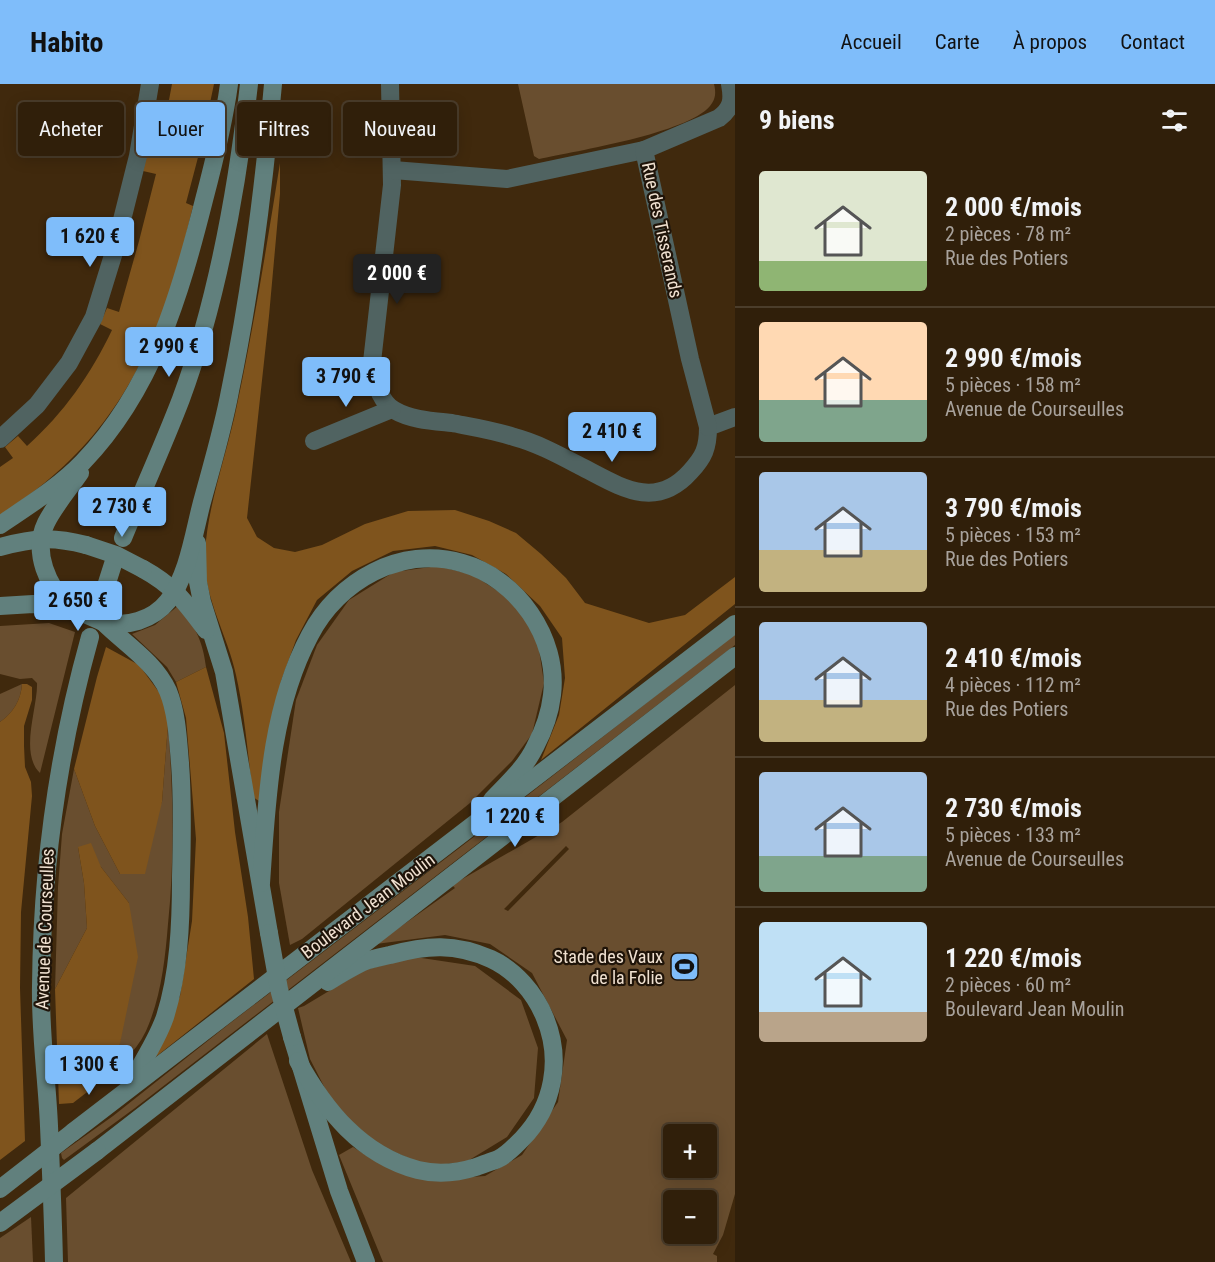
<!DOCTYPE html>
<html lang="fr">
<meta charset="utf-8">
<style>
body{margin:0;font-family:"Roboto Condensed",sans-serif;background:#382713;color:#f1f3f6;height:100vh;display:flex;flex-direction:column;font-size:22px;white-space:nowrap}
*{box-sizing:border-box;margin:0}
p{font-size:20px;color:#a8a29c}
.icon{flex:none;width:33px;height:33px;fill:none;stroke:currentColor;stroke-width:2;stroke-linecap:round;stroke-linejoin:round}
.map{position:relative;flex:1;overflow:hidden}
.details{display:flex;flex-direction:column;background:#301f0a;width:480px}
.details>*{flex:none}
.top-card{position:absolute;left:18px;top:18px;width:570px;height:54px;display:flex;gap:12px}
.fabs{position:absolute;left:663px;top:1040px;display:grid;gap:12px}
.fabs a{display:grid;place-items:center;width:54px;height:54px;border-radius:6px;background:#301f0a;box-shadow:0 3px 15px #0003,0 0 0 2px #4b3d2b;font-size:30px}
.price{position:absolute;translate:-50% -51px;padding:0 14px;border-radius:6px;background:#7fbdfa;color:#111;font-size:20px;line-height:39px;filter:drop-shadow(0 2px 3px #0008)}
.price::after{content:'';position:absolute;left:50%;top:36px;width:18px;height:14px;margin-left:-9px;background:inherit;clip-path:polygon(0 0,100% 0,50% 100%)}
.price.selected{background:#222;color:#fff}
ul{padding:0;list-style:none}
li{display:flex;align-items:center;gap:18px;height:150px;padding:0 24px}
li+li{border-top:2px solid #4b3d2b}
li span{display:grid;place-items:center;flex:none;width:168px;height:120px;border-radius:6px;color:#555}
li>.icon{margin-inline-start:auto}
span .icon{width:72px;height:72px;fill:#fffc;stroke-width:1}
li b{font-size:26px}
h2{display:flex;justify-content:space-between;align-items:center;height:72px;padding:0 24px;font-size:26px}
.pill{padding:0 21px;border-radius:6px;background:#301f0a;box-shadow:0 3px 15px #0003,0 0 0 2px #4b3d2b;font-size:21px;line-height:54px}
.pill.selected{background:#7fbdfa;color:#111}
header{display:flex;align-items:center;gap:36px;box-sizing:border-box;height:84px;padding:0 30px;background:#7fbdfa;color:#111}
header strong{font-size:28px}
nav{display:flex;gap:33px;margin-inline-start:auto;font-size:21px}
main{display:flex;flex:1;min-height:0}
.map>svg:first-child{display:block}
.green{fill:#694e2f;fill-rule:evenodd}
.forest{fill:#7f541d}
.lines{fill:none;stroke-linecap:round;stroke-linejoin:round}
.street{stroke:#506361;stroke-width:18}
.secondary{stroke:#61807d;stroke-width:18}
.secondary-bridge{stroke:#61807d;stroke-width:18}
.labels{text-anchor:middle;stroke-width:4.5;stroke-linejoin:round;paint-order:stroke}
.street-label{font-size:18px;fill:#f0e1d1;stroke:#1f1409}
.poi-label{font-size:18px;fill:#f0e1d1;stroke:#1f1409;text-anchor:end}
</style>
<header>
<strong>Habito</strong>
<nav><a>Accueil</a><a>Carte</a><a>À propos</a><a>Contact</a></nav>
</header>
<main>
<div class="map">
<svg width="735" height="1178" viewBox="0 0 735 1178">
<rect width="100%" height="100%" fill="#40290d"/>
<g class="green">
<path d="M518 0H714C716 8 716 15 710 22 688 49 576 67 539 75L534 72Z"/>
<path d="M438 482 473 491 510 515 537 552 544 599 532 650 512 677 470 719 302 855 290 861 279 799V728L296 616 317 561 349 516 394 488Z"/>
<path d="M179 521C195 543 203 557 206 583L176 598 167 583 132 550 155 541Z"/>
<path d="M49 539 75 548 40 689C19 669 38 623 37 599L32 594 20 595 0 590V542Z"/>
<path d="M735 550V561L135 1024 64 1076 62 1074 61 1069 113 1032 229 940 492 739Z"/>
<path d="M22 600C21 616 13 629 0 638V610Z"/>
<path d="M735 601V1110L723 1151 713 1170 717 1172V1178H383L339 1071 353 1063 377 1078 428 1096 485 1092 522 1071 558 1018 567 956 532 889 490 860 445 851 376 860 455 804 452 801 562 738ZM566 762 569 765 508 827 504 825ZM674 1050H706V1083H674ZM674 1116H706V1149H674Z"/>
<path d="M168 640C173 707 175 773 168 840 165 877 161 913 146 947 135 970 116 984 97 1000L118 969 124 932 129 819 101 783 78 763 84 799 87 844 55 905 58 803 62 750 74 685 95 742 120 790 162 718Z"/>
<path d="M415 873 475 882 521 916 538 964 534 1014 507 1053 466 1078 427 1082 378 1061 334 1022 310 975 298 924 304 922 364 886Z"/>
<path d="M267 950 312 1086 351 1178H68L66 1114Z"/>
<path d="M31 1133 33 1178H0V1154Z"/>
</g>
<g class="forest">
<path d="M172 0H214L201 62 186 119 193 122C186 150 180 179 171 207 136 306 90 374 0 431V383L13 374 5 363 18 352 27 362C64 329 91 290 112 246L100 240 107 224 119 228 139 157 156 90 143 87 146 68 159 69Z"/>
<path d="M280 79V110L269 232 247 434 257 453 274 464 295 468 322 461 365 440 408 427 455 426 489 437 516 449 541 470 566 494 585 519 649 539 685 531 735 493V520L541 676 559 631 565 594 562 554 540 522 506 490 472 471 435 462 393 467 352 487 317 516 296 556 281 597 259 717 253 713C248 672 245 631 236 591 227 549 202 512 205 468 208 419 227 370 237 321 254 241 267 160 280 79Z"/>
<path d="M106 563 139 581 164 615 168 640 162 718 145 790H120L95 742 74 685 97 593Z"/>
<path d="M206 583 224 649 235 748 248 833 254 895 153 975 180 912 192 837 196 755 186 634 176 598Z"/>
<path d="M22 600H27L32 603V616L24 642V662L25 683 31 698 32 712 21 828 20 904 25 1057 0 1076V638C13 629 21 616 22 600Z"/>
<path d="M91 759 101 783 129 819 138 873 118 969 95 1002 73 1019 59 1020 55 905 87 844 84 799 78 763Z"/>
</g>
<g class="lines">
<g class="street">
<path d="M390 0 392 101 372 278C374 294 379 317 394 326 411 336 433 337 452 339 473 343 493 346 514 353 537 359 559 371 580 382 618 401 654 428 690 388 704 373 708 364 708 343L735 333"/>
<path d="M393 86 507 95 644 66"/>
<path d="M708 343 690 275 644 66 719 34C732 24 733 16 730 0"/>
<path d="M0 355 37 321 69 279 94 233 114 168 138 72 150 0"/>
<path d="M314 357 392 325"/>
</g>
<g class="secondary">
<path d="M0 441C28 422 59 403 83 378 153 305 180 211 204 116 214 78 224 39 229 0"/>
<path d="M123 454C142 408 163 362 181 315 218 215 237 106 249 0"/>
<path d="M197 459 198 498 202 518 224 588 269 849"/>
<path d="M0 463C34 454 52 452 86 461"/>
<path d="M143 485C174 502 185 518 206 546"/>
<path d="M0 522 33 520 69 523"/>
<path d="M69 523C48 503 32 468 46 439 55 421 69 405 80 389"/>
<path d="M98 527 114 477"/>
<path d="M103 538C126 544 153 536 168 517 188 492 194 448 202 418 212 381 223 345 230 307 251 206 264 102 273 0"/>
<path d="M103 538C125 560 155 578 168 607 177 629 178 656 180 679 183 717 182 755 181 793 181 839 179 889 165 933 157 956 143 977 131 998"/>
<path d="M261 799C267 715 270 626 310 551 338 497 401 461 462 479 517 494 559 554 552 611 550 629 543 648 535 663 525 684 507 700 492 716"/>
<path d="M292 953 339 1107 366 1178"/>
<path d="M298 977C325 1026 361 1071 418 1086 438 1091 457 1089 476 1083 483 1080 491 1078 498 1075 507 1071 515 1062 522 1055 554 1022 562 975 545 934 535 909 515 886 491 875 455 859 427 861 390 871 381 873 371 875 363 878 351 884 339 891 328 898"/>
<path d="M73 1048 735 540"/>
<path d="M97 1067 735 572"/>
<path d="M54 1178C53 1133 51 1087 49 1042 47 995 40 949 41 902 42 783 58 667 90 553"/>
</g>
<g class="secondary-bridge">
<path d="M86 461 116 471 143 485"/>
<path d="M69 523 103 538"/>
<path d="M269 849 279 905 292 953"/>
<path d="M0 1105 73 1048"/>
<path d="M0 1139 97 1067"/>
</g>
</g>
<defs>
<symbol id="stadium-square" viewBox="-11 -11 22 22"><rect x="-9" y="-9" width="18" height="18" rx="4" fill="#7fbdfa" stroke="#1f1409"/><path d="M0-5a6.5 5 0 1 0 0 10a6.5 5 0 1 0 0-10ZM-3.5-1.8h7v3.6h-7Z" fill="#111"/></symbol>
</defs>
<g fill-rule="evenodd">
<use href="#stadium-square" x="668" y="866" width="33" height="33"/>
</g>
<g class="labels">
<g class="street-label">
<text transform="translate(662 146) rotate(78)" y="6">Rue des Tisserands</text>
<text transform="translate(368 822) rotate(-37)" y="6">Boulevard Jean Moulin</text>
<text transform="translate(45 845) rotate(-88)" y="6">Avenue de Courseulles</text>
</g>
<g class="poi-label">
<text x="663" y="879">Stade des Vaux<tspan x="663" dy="21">de la Folie</tspan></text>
</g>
</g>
</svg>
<div class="fabs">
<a>+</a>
<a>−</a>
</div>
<b class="price" style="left:90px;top:184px">1 620 €</b>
<b class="price selected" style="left:397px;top:221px">2 000 €</b>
<b class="price" style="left:169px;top:294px">2 990 €</b>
<b class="price" style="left:346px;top:324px">3 790 €</b>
<b class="price" style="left:612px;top:379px">2 410 €</b>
<b class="price" style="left:122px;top:454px">2 730 €</b>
<b class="price" style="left:78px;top:548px">2 650 €</b>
<b class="price" style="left:515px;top:764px">1 220 €</b>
<b class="price" style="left:89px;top:1012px">1 300 €</b>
<div class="top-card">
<a class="pill">Acheter</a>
<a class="pill selected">Louer</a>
<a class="pill">Filtres</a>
<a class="pill">Nouveau</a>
</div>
</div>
<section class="details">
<h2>9 biens<svg class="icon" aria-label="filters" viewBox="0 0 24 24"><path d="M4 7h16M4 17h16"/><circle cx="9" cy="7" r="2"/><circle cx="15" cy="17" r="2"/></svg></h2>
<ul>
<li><span style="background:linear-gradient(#dfe7d0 75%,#8fb573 0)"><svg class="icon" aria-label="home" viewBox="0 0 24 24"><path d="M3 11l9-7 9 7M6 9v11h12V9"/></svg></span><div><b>2 000 €/mois</b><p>2 pièces · 78 m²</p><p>Rue des Potiers</p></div></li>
<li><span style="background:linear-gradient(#ffd9b3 65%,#7fa58c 0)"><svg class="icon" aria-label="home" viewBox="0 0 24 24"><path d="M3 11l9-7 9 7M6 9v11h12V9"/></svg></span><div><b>2 990 €/mois</b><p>5 pièces · 158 m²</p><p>Avenue de Courseulles</p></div></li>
<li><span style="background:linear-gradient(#a9c7e8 65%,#c2b280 0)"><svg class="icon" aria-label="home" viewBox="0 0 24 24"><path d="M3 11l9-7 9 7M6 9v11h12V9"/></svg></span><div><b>3 790 €/mois</b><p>5 pièces · 153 m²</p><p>Rue des Potiers</p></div></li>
<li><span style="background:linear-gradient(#a9c7e8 65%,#c2b280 0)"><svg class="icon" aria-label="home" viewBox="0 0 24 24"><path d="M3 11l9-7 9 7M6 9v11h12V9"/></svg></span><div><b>2 410 €/mois</b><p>4 pièces · 112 m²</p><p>Rue des Potiers</p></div></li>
<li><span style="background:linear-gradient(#a9c7e8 70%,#7fa58c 0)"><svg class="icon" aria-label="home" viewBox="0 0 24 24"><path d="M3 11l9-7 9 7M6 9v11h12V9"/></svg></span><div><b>2 730 €/mois</b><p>5 pièces · 133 m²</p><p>Avenue de Courseulles</p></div></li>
<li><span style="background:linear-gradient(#bfe0f5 75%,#b9a48a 0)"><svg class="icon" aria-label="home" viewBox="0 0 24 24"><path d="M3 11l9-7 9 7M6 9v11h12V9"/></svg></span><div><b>1 220 €/mois</b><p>2 pièces · 60 m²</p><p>Boulevard Jean Moulin</p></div></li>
</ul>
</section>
</main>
